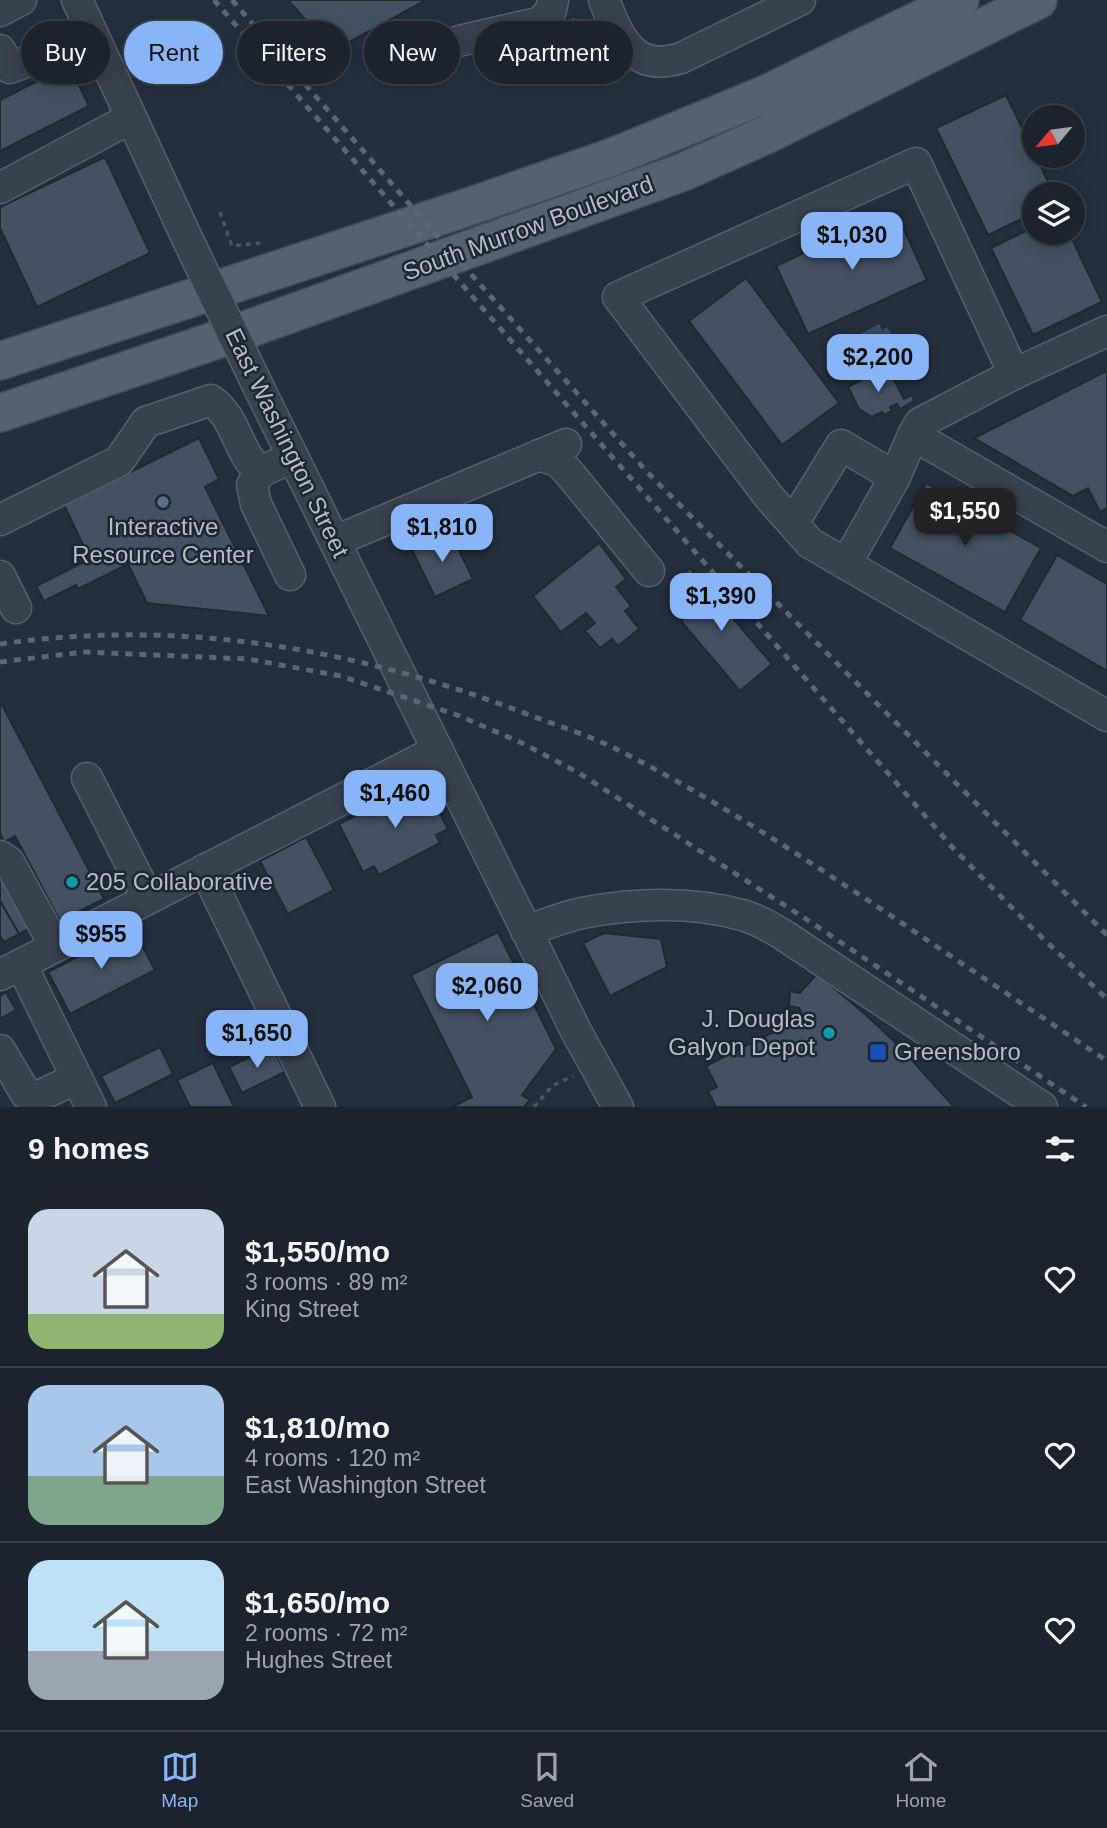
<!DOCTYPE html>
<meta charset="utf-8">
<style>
body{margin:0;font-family:Helvetica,sans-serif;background:#282f3a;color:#f1f3f6;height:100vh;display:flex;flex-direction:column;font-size:26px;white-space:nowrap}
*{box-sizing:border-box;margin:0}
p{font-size:23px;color:#a0a4aa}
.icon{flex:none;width:38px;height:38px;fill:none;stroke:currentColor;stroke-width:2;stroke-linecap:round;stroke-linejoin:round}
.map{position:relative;height:1107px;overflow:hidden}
.side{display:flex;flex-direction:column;background:#1b232e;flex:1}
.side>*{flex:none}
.banner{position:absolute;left:21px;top:21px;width:700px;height:63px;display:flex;gap:14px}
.needle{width:46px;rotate:241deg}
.fabs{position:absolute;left:1022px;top:105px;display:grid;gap:14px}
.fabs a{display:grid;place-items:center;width:63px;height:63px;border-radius:50%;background:#1b232e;box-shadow:0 4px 18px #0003,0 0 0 2px #39404a;font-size:35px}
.price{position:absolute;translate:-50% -60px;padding:0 16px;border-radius:14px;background:#8ab4f8;color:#111;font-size:23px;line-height:46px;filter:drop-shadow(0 2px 4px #0008)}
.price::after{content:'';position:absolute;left:50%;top:42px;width:21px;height:16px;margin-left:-10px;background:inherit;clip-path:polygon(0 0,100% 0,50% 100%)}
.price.current{background:#222;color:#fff}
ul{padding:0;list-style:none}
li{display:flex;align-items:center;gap:21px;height:175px;padding:0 28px}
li+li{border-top:2px solid #39404a}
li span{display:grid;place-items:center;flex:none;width:196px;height:140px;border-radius:21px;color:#555}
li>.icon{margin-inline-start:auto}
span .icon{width:84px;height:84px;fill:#fffc;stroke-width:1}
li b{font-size:30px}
h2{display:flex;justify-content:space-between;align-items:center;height:84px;padding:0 28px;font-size:30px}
.pill{padding:0 24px;border-radius:32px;background:#1b232e;box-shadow:0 4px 18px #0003,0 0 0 2px #39404a;font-size:24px;line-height:63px}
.pill.current{background:#8ab4f8;color:#111}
.tabs{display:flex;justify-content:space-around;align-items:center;height:98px;border-top:2px solid #39404a;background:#1b232e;font-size:19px;color:#a0a4aa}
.tabs a{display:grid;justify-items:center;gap:4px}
.tabs .current{color:#8ab4f8}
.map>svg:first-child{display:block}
.water{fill:#394c67}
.building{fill:#455162;stroke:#1f2835;stroke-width:2}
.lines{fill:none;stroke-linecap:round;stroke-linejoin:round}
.minor-casing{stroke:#565f6c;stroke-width:33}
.major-casing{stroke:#414a57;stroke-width:40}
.path{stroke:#44595c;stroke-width:3.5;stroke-dasharray:5 5;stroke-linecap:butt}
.minor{stroke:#38414e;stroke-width:30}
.major{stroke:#56606e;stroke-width:37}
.rail{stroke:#5a6575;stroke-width:5;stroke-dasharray:7 7;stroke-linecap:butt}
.minor-bridge-casing{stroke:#565f6c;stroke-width:33;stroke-linecap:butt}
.minor-bridge{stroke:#38414e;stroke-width:30}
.service-dot{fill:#5c6f8a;stroke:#1d2633;stroke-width:2.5}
.culture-dot{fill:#0f9aa8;stroke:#1d2633;stroke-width:2.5}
.transit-dot{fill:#1a4fb4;stroke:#1d2633;stroke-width:2.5}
.labels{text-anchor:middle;stroke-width:5;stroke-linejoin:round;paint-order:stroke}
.street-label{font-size:24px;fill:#b4bcc9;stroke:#1d2633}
.poi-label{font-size:24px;fill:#b4bcc9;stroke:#1d2633;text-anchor:start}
</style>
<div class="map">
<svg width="1107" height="1107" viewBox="0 0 1107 1107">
<rect width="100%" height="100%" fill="#242f3e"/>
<path class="water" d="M879 324 882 330 887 327 893 337 888 340 892 348 858 366 854 359 847 363 841 351 848 347 845 342Z"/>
<g class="building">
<path d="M288 0H426L333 51Z"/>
<path d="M575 16 578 24 563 29 561 21Z"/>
<path d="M69 65 89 106 0 151V100Z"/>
<path d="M1006 95 1054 194H1034V213L988 235 936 128Z"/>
<path d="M105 157 150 253 37 307 0 228V207Z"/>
<path d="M895 210 927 280 808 334 776 266Z"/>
<path d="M1034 227V233H1069L1102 302 1033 335 991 248Z"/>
<path d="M746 278 839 403 782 445 689 321Z"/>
<path d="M887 366 904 399 912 395 914 401 900 409 897 404 890 407 892 411 884 415 882 412 872 417 859 409 848 387Z"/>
<path d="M1107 371V508L1100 512 1088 488 1073 496 974 438Z"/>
<path d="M199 438 219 479 205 487 269 616 147 603 128 564 78 589 76 585 44 601 36 586 90 559 64 505Z"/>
<path d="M926 483 1041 548 1005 612 890 548Z"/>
<path d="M450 532 473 579 435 597 412 550Z"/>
<path d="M599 543 626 579 616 587 631 606 625 611 639 629 618 646 612 639 600 648 585 631 595 623 586 613 561 632 533 596Z"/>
<path d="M1057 555 1107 584V671L1020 620Z"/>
<path d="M690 568 772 664 740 691 681 621 695 609 673 583Z"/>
<path d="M0 701 104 899 60 921 15 836 4 842 0 833Z"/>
<path d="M423 781 448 829 436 835 440 843 379 875 374 866 363 872 339 824Z"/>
<path d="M306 837 334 890 288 914 260 861Z"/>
<path d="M2 877 35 925 19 934 0 901V878Z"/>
<path d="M0 901 19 934 4 942 0 936Z"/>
<path d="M133 928 155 970 70 1014 48 972Z"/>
<path d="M498 932 556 1049 522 1095 530 1100 524 1107H452L472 1097 411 975Z"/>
<path d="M604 933 661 939 667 967 610 996 583 943Z"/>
<path d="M817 974 865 1014 901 1048 954 1107H716L708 1091 717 1087 706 1066 803 1017 799 1008 789 1006 790 991 800 993Z"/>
<path d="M6 992 16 1010 0 1019V996Z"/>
<path d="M272 1046 285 1072 242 1093 229 1067Z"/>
<path d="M160 1047 173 1074 115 1103 101 1076Z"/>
<path d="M213 1063 234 1107H190L177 1080Z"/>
</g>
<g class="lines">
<defs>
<g id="minor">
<path d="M77 0 186 236"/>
<path d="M604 0C619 38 633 73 681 58L800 0"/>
<path d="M0 11 21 0"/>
<path d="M459 41 541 22 551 10 553 0"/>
<path d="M0 50 10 68 93 35"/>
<path d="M0 188 131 118"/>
<path d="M1014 374 916 163 618 297 769 497 810 543 1107 716"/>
<path d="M258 386 577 1033 618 1107"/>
<path d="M913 435 1107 547"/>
<path d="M539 455 559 462 570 474 649 571"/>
<path d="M260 472 252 485 256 504 290 575"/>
<path d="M0 520 119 461 146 422 211 400C238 420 236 450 260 472L293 457"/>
<path d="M793 523 841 445 895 477"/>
<path d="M335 541 566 444"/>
<path d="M846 564 895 477 913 435 920 423 1014 374 1107 331"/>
<path d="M0 576 16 608"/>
<path d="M87 778 148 898"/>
<path d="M0 856 9 862 55 946"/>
<path d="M205 869 320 1107"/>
<path d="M526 931C544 925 563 917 582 913 633 903 692 901 742 915 757 919 771 927 785 936L1042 1107"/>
<path d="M21 964 91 1107"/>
<path d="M0 975 438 750"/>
<path d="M0 1050 26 1094 37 1097 77 1078"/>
</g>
<g id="major">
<path d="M0 361 474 205 610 158 764 95 960 0"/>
<path d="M0 413 240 332 683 172 768 134 1038 0"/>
</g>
</defs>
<use href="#minor" class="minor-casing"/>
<use href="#major" class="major-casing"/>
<g class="path">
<path d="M220 212 232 246 260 243"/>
<path d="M534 1107 552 1086 573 1076"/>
</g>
<use href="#minor" class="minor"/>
<use href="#major" class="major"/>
<g class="rail">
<path d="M214 0 954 849 1030 926 1107 999"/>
<path d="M232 0 445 245 648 473 1107 935"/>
<path d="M0 644C184 618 360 649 532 716 559 726 587 735 612 747 707 794 796 853 884 911 958 961 1033 1011 1107 1061"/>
<path d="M0 662 84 652 248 659 341 676 460 716 524 744 579 773 809 921 1086 1107"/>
</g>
<defs>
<path id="minor-bridge" d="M186 236 258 386"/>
</defs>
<use href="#minor-bridge" class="minor-bridge-casing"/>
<use href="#minor-bridge" class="minor-bridge"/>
</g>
<circle class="service-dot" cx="163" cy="502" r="7"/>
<g class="culture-dot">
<circle cx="72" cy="882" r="7"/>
<circle cx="829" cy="1033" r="7"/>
</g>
<rect class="transit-dot" x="869" y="1043" width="18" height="18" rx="3.5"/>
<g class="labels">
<g class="street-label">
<text transform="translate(528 228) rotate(-20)" y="8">South Murrow Boulevard</text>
<text transform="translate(287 443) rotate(64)" y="8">East Washington Street</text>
</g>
<g class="poi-label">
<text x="163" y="535" text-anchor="middle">Interactive<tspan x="163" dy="28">Resource Center</tspan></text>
<text x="86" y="890">205 Collaborative</text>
<text x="815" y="1027" text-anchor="end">J. Douglas<tspan x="815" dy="28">Galyon Depot</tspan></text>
<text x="894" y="1060">Greensboro</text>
</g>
</g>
</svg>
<div class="fabs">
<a><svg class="needle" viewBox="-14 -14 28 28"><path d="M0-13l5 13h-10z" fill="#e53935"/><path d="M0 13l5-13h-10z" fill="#a0a4aa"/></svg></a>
<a><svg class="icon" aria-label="layers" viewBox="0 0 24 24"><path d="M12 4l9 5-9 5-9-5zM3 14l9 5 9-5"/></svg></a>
</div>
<b class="price" style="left:852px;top:272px">$1,030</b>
<b class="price" style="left:878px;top:394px">$2,200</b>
<b class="price current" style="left:965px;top:548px">$1,550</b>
<b class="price" style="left:442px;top:564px">$1,810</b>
<b class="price" style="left:721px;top:633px">$1,390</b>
<b class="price" style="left:395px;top:830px">$1,460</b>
<b class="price" style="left:101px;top:971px">$955</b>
<b class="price" style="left:487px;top:1023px">$2,060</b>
<b class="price" style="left:257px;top:1070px">$1,650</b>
<div class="banner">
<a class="pill">Buy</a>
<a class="pill current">Rent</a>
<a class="pill">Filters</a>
<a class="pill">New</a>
<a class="pill">Apartment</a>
</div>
</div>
<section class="side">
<h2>9 homes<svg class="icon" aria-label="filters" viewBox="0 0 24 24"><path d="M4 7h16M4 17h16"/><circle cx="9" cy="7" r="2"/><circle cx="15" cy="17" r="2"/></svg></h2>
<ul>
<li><span style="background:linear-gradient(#c9d6e8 75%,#8fb573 0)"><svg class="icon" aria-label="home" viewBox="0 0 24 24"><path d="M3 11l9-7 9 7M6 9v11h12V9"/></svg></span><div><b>$1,550/mo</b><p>3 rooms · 89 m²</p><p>King Street</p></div><svg class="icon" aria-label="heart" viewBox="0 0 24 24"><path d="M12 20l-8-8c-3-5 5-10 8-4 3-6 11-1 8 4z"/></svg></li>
<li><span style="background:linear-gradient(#a9c7e8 65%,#7fa58c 0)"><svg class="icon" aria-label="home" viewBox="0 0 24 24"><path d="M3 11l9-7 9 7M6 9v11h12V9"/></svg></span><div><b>$1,810/mo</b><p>4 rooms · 120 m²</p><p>East Washington Street</p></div><svg class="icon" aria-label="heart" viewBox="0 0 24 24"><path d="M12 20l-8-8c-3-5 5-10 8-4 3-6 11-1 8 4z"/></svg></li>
<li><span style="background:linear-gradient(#bfe0f5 65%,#9aa5b1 0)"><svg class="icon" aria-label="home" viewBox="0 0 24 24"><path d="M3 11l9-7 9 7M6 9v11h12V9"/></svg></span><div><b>$1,650/mo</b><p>2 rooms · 72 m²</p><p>Hughes Street</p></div><svg class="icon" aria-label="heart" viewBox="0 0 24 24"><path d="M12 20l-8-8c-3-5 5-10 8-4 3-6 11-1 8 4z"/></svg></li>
</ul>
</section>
<nav class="tabs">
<a class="current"><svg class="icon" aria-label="map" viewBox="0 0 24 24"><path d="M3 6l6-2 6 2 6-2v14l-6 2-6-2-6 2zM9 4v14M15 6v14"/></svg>Map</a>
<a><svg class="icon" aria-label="saved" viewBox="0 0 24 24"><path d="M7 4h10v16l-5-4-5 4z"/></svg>Saved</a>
<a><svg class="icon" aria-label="home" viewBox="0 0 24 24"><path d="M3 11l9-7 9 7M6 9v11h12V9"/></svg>Home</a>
</nav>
